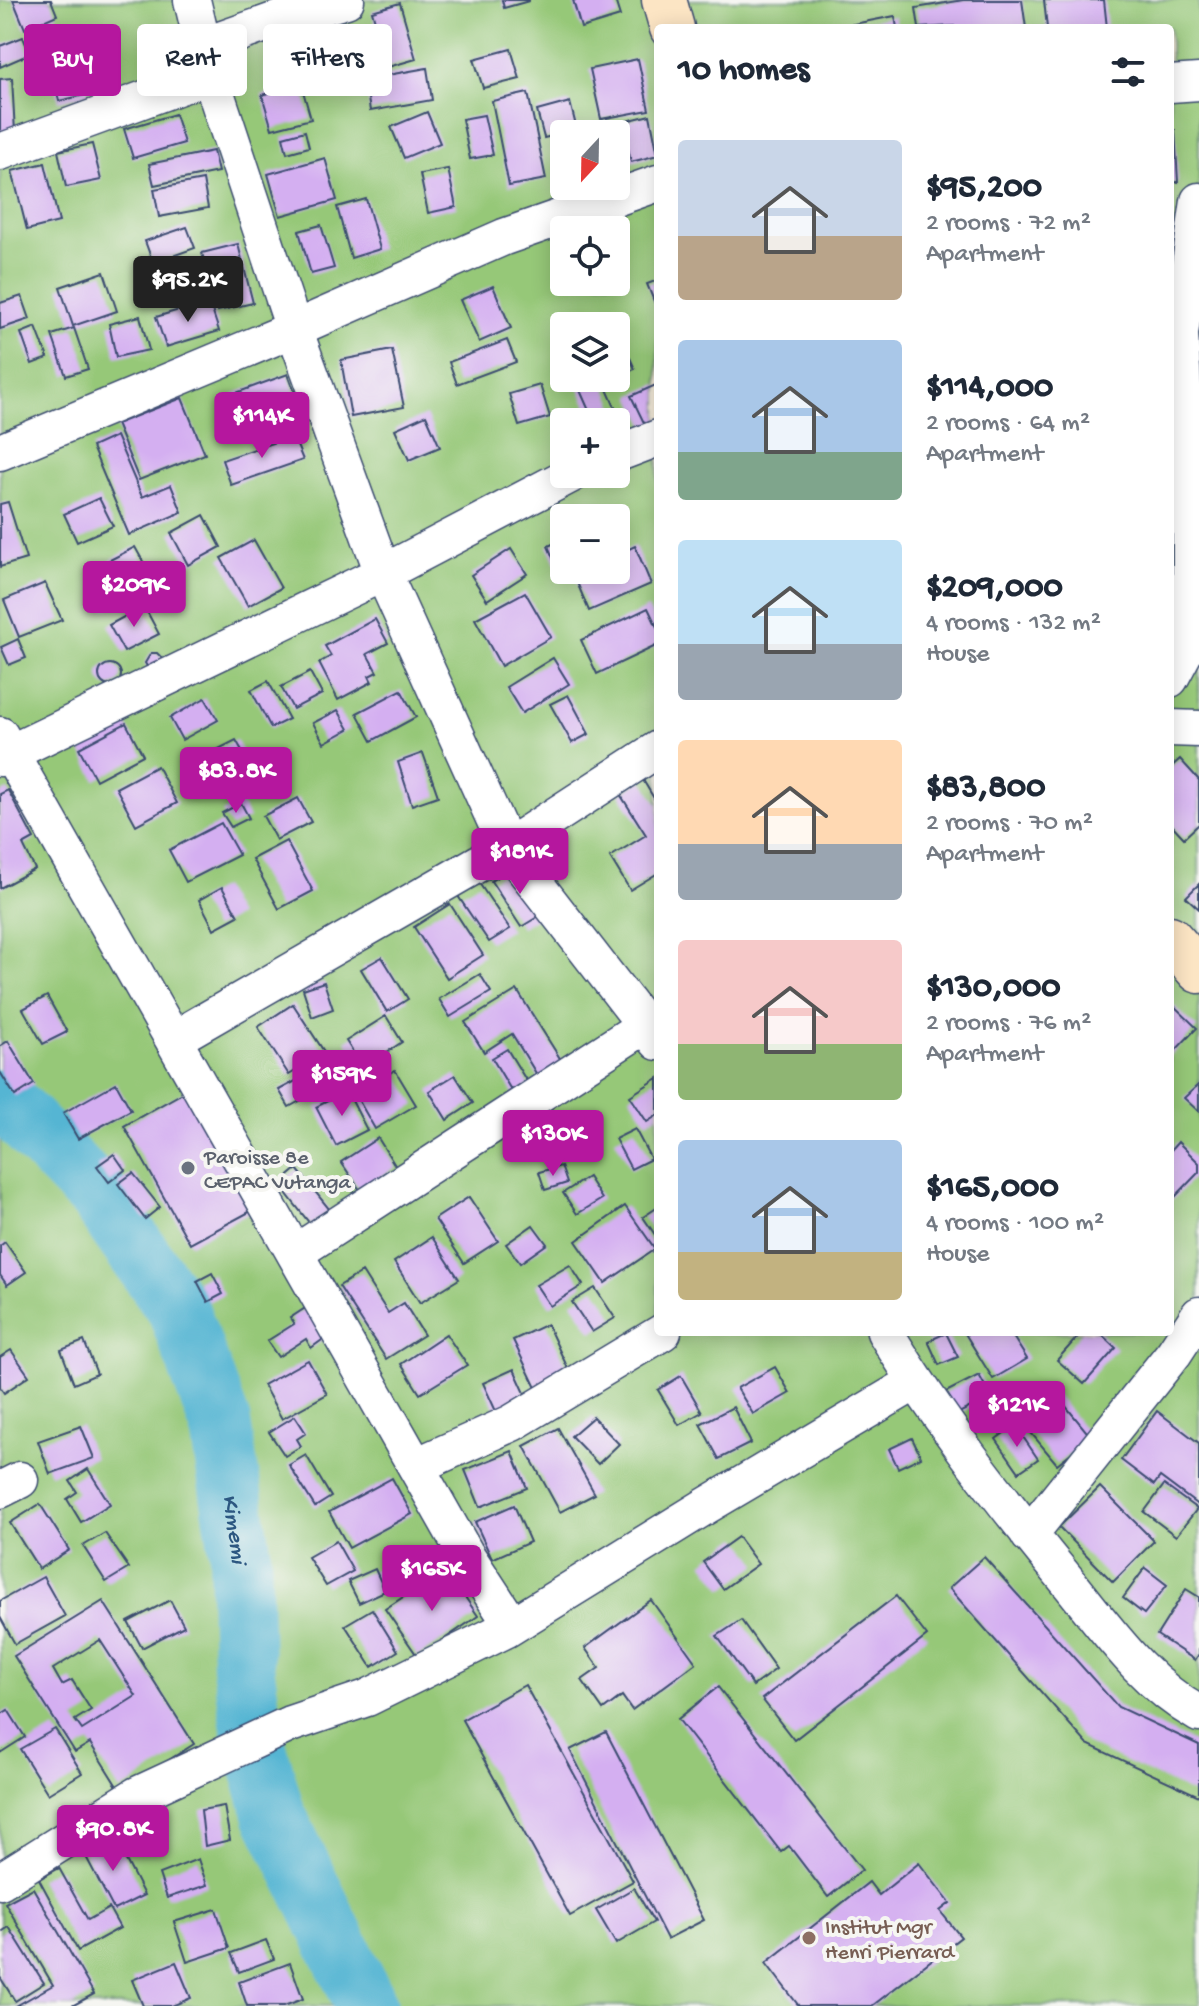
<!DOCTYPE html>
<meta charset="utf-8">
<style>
body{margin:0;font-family:"Gochi Hand",sans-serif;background:#f2f2f3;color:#1f2937;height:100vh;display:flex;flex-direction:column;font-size:30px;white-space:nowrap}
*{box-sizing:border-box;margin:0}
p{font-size:26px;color:#747a83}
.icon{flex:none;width:44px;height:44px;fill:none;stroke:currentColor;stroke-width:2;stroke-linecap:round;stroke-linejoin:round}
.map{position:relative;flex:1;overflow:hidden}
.side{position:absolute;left:654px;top:24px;width:520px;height:1312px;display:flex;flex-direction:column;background:#fff;border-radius:8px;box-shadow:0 4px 20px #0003}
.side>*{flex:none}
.guide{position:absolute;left:24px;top:24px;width:510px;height:72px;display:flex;gap:16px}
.needle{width:52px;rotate:202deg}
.controls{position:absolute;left:550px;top:120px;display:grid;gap:16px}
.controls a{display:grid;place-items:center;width:80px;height:80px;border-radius:8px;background:#fff;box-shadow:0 4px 20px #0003;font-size:40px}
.price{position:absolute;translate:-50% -68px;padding:0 18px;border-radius:8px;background:#b5179e;color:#fff;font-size:26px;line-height:52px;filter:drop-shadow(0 2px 4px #0008)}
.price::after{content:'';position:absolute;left:50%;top:48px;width:24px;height:18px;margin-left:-12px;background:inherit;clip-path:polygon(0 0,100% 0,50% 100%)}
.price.selected{background:#222;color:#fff}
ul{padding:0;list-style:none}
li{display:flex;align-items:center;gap:24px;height:200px;padding:0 24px}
li span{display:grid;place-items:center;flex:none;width:224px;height:160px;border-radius:8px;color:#555}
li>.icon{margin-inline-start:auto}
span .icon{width:96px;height:96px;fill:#fffc;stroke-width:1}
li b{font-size:34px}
h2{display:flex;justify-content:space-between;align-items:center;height:96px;padding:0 24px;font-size:34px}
.pill{padding:0 28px;border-radius:8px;background:#fff;box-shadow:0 4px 20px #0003;font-size:28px;line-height:72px}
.pill.selected{background:#b5179e;color:#fff}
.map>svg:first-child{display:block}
.green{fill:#96c878;stroke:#587c6b;stroke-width:2;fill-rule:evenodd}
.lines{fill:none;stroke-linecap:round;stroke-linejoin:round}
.river{stroke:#54b5d3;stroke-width:62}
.building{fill:#d4aff1;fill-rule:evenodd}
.street-casing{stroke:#3b4b70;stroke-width:39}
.secondary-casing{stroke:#3b4b70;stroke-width:47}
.street{stroke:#fff;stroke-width:36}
.secondary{stroke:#fce5c4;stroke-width:44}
.worship-dot{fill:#6b7280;stroke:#f6f6f2;stroke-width:3}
.education-dot{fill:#8d6e63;stroke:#f6f6f2;stroke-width:3}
.labels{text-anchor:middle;stroke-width:8;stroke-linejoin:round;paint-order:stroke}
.worship-label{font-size:22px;fill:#5b616d;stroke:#f6f6f2;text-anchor:start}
.education-label{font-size:22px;fill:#785e54;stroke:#f6f6f2;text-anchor:start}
.water-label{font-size:24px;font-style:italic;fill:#2c5781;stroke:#f6f6f2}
</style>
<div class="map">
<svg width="1199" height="2006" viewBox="0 0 1199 2006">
<rect width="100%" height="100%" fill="#f6f6f2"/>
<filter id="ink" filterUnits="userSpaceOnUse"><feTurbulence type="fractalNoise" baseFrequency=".0125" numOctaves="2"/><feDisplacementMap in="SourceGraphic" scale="16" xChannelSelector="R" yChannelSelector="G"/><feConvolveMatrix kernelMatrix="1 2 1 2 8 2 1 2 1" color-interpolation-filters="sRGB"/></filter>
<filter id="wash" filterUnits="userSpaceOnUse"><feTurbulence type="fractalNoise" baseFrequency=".006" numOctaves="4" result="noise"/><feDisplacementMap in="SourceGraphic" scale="32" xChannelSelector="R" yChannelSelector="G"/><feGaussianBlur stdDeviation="1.8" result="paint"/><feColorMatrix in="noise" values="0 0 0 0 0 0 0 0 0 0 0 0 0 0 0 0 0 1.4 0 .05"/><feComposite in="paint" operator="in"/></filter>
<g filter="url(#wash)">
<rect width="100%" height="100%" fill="#f3ead9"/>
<path class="green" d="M0 0H1199V2006H0ZM658 28H1170V1332H658ZM564 134H616V186H564ZM564 230H616V282H564ZM564 326H616V378H564ZM564 422H616V474H564ZM564 518H616V570H564Z"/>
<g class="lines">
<path class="river" id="s1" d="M0 1101 12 1108 98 1196 178 1309 220 1423 240 1551 243 1666 248 1700 254 1741 274 1813 367 2006"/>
</g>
<g id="blocks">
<g class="building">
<path d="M13 0H51L57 15 25 29Z"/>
<path d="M502 0H529V1L504 8Z"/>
<path d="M573 0H615L620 16 581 28Z"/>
<path d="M963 0H1022L1026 28H954V26L919 28 916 8Z"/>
<path d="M1044 0H1104L1107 28H1047Z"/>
<path d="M400 3 416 59 388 67 372 11Z"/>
<path d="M895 16 897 28H838V27Z"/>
<path d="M23 37 30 54 0 67V46Z"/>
<path d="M511 49 520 79 483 88 474 59Z"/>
<path d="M80 57 89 94 59 101 50 63Z"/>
<path d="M638 59 649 110 601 119 590 69Z"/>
<path d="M427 68 432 100 370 111 365 79Z"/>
<path d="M12 78 15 132 0 133V79Z"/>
<path d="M301 84 311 119 272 129 262 95Z"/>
<path d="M528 93 546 179 509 186 492 101Z"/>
<path d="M570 102 577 130 544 138 537 111Z"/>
<path d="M427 112 440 143 404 158 391 127Z"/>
<path d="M175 114 184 143 133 158 124 129Z"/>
<path d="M484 115 493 155 470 159 462 119Z"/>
<path d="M650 115 658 155 631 162 622 122Z"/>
<path d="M1170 130H1175L1178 182 1170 183Z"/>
<path d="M305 131 309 147 287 153 283 137Z"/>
<path d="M92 144 101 180 66 187 58 151Z"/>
<path d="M213 151 218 172 154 185 149 164Z"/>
<path d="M325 158 337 200 280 216 268 174Z"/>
<path d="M45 163 59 222 27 230 12 171Z"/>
<path d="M448 169 456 207 428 213 420 174Z"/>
<path d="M203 180 208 208 159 217 154 189Z"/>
<path d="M366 199 380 249 351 258 337 207Z"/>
<path d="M321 225 334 268 311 274 299 231Z"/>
<path d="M187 227 195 248 153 263 145 241Z"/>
<path d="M564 233V259L555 236Z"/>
<path d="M238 244 253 303 218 311 202 253Z"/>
<path d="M189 262 200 297 171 306 160 271Z"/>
<path d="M104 272 117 311 73 326 60 287Z"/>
<path d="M658 280V311L647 284Z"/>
<path d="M493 286 511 328 479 342 460 300Z"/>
<path d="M22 296 30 319 0 329V303Z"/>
<path d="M209 301 219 331 166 347 156 317Z"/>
<path d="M140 316 149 350 116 357 109 324Z"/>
<path d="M36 327 48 358 32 364 21 333Z"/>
<path d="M74 328 88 369 66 376 52 335Z"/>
<path d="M507 340 516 362 457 384 449 362Z"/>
<path d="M622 340 635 369 616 377V343Z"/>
<path d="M392 350 404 407 351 417 341 360Z"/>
<path d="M288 374 304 417 249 437 233 394Z"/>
<path d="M602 378 622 423 616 425V422H594L579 388Z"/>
<path d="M658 384V422L646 427 631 396Z"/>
<path d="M540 385 550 417 519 426 509 394Z"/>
<path d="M182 398 205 454 139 480 116 424Z"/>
<path d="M426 415 440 447 409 460 395 429Z"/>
<path d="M116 436 142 497 171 485 182 512 129 535 92 447Z"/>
<path d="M293 436 303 460 231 485 222 460Z"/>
<path d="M99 498 113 526 77 542 64 514Z"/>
<path d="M8 502 26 559 0 567V504Z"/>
<path d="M204 515 221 547 188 565 171 533Z"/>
<path d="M564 539V570L559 572 548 546Z"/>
<path d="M254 540 281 588 248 606 221 558Z"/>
<path d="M635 546 651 584 589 611 573 573 581 570H616V555Z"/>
<path d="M135 547 150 574 123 589 108 561Z"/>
<path d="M511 549 527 574 487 600 471 575Z"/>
<path d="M45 583 62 620 19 637 4 600Z"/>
<path d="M525 592 551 637 501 666 475 619Z"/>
<circle cx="106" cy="601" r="8"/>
<path d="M144 606 159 634 124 652 109 625Z"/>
<path d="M648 608 658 629V645L597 674 581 640Z"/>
<path d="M375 619 388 643 367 654 377 672 369 676 372 682 338 700 319 663 331 656 325 646Z"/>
<path d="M18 639 26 658 9 665 1 647Z"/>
<path d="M151 653H157L165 661 148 668 145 663Z"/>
<path d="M553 658 569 684 522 713 506 687Z"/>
<circle cx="110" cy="675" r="11"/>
<path d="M310 672 322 694 293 709 281 687Z"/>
<path d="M268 681 289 719 271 728 251 690Z"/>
<path d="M401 690 416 717 372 741 357 713Z"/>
<path d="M568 695 589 734 572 743 550 704Z"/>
<path d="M205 698 218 720 182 740 170 718Z"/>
<path d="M338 710 349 729 324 743 313 723Z"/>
<path d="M126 723 143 755 96 780 79 748Z"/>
<path d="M236 740 248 761 209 782 197 760Z"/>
<path d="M423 753 438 796 412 805 398 762Z"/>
<path d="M1180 759 1199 780V824L1184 838 1170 823V768Z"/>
<path d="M157 766 177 803 136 825 116 788Z"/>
<path d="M643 780 658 805V873L630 890 610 857 646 835 620 794Z"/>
<path d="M8 790 34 839 23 845 35 869 0 888V794Z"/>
<path d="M298 798 311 822 276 840 263 816Z"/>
<path d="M241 803 249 818 231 827 222 813Z"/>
<path d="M221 823 239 855 186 882 169 850Z"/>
<path d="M286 841 313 891 279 909 252 859Z"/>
<path d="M519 864 549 910 521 927 491 881Z"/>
<path d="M479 883 510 929 489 942 458 896Z"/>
<path d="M1199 884V909L1186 897Z"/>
<path d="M222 887 238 916 214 929 199 900Z"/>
<path d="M450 904 483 955 447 978 414 927Z"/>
<path d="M382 957 408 999 387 1012 361 969Z"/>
<path d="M480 974 491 992 450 1017 439 999Z"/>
<path d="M324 982 333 1009 312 1017 303 989Z"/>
<path d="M517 990 566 1068 542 1083 512 1034 484 1052 465 1022Z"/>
<path d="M47 996 67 1032 43 1044 23 1009Z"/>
<path d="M1170 1002 1197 1028 1170 1056Z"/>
<path d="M293 1004 325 1053 289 1075 258 1027Z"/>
<path d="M386 1016 402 1042 363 1068 346 1041Z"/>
<path d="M8 1041 34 1084 15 1096 0 1072V1046Z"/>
<path d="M507 1049 529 1085 514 1095 492 1058Z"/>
<path d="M395 1070 416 1105 375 1129 355 1094Z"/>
<path d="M455 1075 473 1103 447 1120 429 1091Z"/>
<path d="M305 1076 314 1093 289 1107 279 1090Z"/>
<path d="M658 1078V1115L647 1122 630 1096Z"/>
<path d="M116 1083 131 1110 78 1139 63 1113Z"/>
<path d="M1199 1084V1112L1184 1098Z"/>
<path d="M186 1091 253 1210 190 1244 124 1126Z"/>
<path d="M347 1091 367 1130 336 1146 316 1107Z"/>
<path d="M635 1129 651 1159 631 1169 615 1139Z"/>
<path d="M378 1138 396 1167 360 1190 341 1162Z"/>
<path d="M1178 1142 1199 1163V1172L1172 1200 1170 1198V1151Z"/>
<path d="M114 1154 125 1170 109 1182 97 1166Z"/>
<path d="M561 1166 567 1183 545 1190 539 1172Z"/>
<path d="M297 1169 330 1210 311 1225 279 1184Z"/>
<path d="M133 1173 160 1207 145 1219 118 1184Z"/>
<path d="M588 1177 602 1199 577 1214 563 1193Z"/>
<path d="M469 1197 498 1241 464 1263 435 1219Z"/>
<path d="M625 1206 655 1249 605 1283 576 1241Z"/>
<path d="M658 1207V1239L643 1217Z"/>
<path d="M533 1225 547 1244 520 1263 506 1244Z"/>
<path d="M432 1237 459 1279 420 1303 394 1262Z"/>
<path d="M5 1242 26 1272 7 1285 0 1275V1246Z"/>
<path d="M570 1265 583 1285 550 1306 536 1285Z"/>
<path d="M362 1272 388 1313 404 1303 424 1335 386 1359 339 1286Z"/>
<path d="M212 1273 223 1294 208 1302 197 1281Z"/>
<path d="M595 1288 615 1318 592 1332 572 1302Z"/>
<path d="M310 1305 329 1335 311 1348 306 1339 278 1357 267 1341 294 1324 290 1318Z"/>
<path d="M547 1324 571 1375 537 1390 513 1340Z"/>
<path d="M964 1332H1010L1027 1359 993 1379Z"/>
<path d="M1082 1332H1099L1116 1348 1084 1384 1057 1360Z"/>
<path d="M946 1333 958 1357 939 1365 928 1341Z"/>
<path d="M446 1334 467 1365 420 1394 401 1364Z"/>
<path d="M84 1341 97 1374 74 1384 61 1350Z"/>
<path d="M11 1350 29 1376 4 1393 0 1387V1357Z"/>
<path d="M308 1360 327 1394 282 1419 263 1385Z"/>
<path d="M775 1367 790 1393 753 1414 737 1388Z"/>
<path d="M514 1369 530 1404 499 1418 483 1383Z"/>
<path d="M979 1375 991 1397 955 1415 944 1393Z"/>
<path d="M681 1376 702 1412 679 1425 658 1390Z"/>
<path d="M1055 1393 1091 1437 1057 1464 1021 1421Z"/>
<path d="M733 1407 751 1443 719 1459 700 1424Z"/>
<path d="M1157 1411 1199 1443V1506L1160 1477 1154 1485 1121 1460Z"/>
<path d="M295 1416 306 1433 297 1439 301 1446 285 1456 269 1432Z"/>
<path d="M593 1417 619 1444 598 1464 571 1436Z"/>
<path d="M1015 1425 1038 1459 1019 1472 996 1439Z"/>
<path d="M81 1426 94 1458 50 1474 38 1441Z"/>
<path d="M558 1428 595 1494 560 1512 524 1446Z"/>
<path d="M912 1438 921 1457 898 1468 889 1449Z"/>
<path d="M512 1451 527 1488 480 1507 465 1470Z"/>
<path d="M306 1455 331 1497 315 1507 289 1465Z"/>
<path d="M88 1469 110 1504 81 1522 67 1499 77 1492 70 1481Z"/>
<path d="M392 1478 412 1514 349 1548 329 1512Z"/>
<path d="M1164 1485 1197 1509 1176 1536 1144 1512Z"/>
<path d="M1100 1487 1154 1541 1113 1582 1059 1527Z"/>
<path d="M40 1504 69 1550 39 1569 10 1523Z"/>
<path d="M514 1505 530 1542 492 1559 475 1522Z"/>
<path d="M105 1533 129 1568 106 1582 83 1546Z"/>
<path d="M738 1537 758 1564 723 1589 703 1562Z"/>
<path d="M336 1541 353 1571 326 1586 308 1557Z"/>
<path d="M984 1557 1118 1707 1199 1745V1796L1087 1744 949 1588Z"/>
<path d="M1145 1568 1167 1585 1144 1614 1123 1598Z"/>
<path d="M375 1569 385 1591 359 1603 348 1581Z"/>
<path d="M446 1569 478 1616 418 1657 385 1609Z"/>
<path d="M43 1577 65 1616 15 1644 0 1617V1601Z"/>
<path d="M1186 1589 1199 1597V1654L1195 1660 1157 1635Z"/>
<path d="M896 1596 927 1636 794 1740 762 1699Z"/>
<path d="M170 1600 184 1626 142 1648 128 1622Z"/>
<path d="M651 1600 696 1663 632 1710 622 1696 603 1710 582 1680 599 1668 585 1648Z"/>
<path d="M103 1601 194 1744 120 1791 90 1743 75 1752 14 1656ZM100 1640 136 1696 82 1730 75 1720 91 1710 72 1680 62 1685 53 1669Z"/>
<path d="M372 1609 398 1651 372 1667 345 1625Z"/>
<path d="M741 1620 776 1669 753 1686 717 1636Z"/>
<path d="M525 1685 633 1881 570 1916 462 1720Z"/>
<path d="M718 1687 862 1870 828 1897 789 1846 781 1852 678 1719Z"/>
<path d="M8 1710 25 1737 0 1753V1715Z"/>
<path d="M55 1729 82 1773 48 1794 20 1749Z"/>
<path d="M606 1732 704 1920 667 1939 570 1750Z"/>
<path d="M224 1806 230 1840 205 1846 201 1810Z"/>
<path d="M113 1835 144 1895 114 1910 83 1851Z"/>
<path d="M198 1859 207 1885 167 1898 159 1874Z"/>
<path d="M919 1863 950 1903 940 1911 961 1937 872 2006H799L766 1963 869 1882 879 1895Z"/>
<path d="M59 1868 88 1920 109 1908 120 1928 78 1951 39 1879Z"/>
<path d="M33 1888 94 1994 72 2006H16L53 1985 5 1903Z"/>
<path d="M634 1888 654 1922 616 1944 596 1910Z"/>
<path d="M216 1909 229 1948 187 1962 174 1922Z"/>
<path d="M9 1927 44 1983 15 2001 0 1977V1933Z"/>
<path d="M266 1940 274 1959 239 1972 231 1953Z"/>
<path d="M176 1962 191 1998 172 2006H143L132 1980Z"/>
<path d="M290 1963 303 1999 284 2006H247L239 1982Z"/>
</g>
</g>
</g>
<g filter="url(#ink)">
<use href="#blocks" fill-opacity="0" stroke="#3b4b70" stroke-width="2"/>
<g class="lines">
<defs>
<g id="street">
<path d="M192 0 210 75 294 329 383 573 507 847 658 1042"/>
<path d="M203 46 274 21 346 0"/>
<path d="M1170 84 1199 82"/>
<path d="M0 152 210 75"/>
<path d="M0 452 294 329 504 237 658 183"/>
<path d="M616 454 658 438"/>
<path d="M1170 679 1191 640V525L1180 334 1199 201"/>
<path d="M1170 728 1199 729"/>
<path d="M0 735 465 1553 512 1625"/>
<path d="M0 758 383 573 572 474"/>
<path d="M174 1039 507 847 658 749"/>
<path d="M295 1253 658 1017"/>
<path d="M885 1332C939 1421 1004 1504 1070 1584 1109 1632 1144 1683 1199 1714"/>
<path d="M416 1466 512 1423 663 1332"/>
<path d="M0 1490 20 1480"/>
<path d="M1029 1535 1174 1353 1199 1315"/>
<path d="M0 1881 137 1795 290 1724 367 1698 507 1629 706 1506 915 1382"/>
</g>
<g id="secondary">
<path d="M664 0 672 28"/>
<path d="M1170 938 1199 971"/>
</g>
</defs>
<use href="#street" class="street-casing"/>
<use href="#secondary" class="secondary-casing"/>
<use href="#street" class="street"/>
<use href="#secondary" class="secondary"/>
</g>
</g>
<circle class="worship-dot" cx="188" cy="1168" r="8"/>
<circle class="education-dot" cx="809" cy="1938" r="8"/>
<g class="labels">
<g class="worship-label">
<text x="204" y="1163">Paroisse 8e<tspan x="204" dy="25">CEPAC Vutanga</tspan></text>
</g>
<g class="education-label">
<text x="825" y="1933">Institut Mgr<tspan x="825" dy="25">Henri Pierrard</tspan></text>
</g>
<g class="water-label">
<text dy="8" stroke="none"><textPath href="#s1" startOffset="504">Kimemi</textPath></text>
</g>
</g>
</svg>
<div class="controls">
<a><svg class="needle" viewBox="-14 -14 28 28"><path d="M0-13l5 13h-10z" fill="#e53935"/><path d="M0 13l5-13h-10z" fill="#747a83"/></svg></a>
<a><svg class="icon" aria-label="locate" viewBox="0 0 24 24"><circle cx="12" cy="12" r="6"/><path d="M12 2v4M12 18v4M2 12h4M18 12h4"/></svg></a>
<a><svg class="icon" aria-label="layers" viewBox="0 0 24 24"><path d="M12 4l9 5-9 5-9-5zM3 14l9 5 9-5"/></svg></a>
<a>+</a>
<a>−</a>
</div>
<b class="price selected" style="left:188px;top:324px">$95.2K</b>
<b class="price" style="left:262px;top:460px">$114K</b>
<b class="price" style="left:134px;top:629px">$209K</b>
<b class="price" style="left:236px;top:815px">$83.8K</b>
<b class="price" style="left:520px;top:896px">$181K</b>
<b class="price" style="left:342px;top:1118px">$159K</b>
<b class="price" style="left:553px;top:1178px">$130K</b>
<b class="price" style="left:1017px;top:1449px">$121K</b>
<b class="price" style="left:432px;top:1613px">$165K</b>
<b class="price" style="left:113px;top:1873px">$90.8K</b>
<div class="guide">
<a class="pill selected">Buy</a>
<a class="pill">Rent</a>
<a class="pill">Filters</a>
</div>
<section class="side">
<h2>10 homes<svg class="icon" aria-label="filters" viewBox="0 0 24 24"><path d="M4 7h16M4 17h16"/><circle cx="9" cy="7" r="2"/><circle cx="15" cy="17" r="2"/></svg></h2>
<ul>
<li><span style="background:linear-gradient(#c9d6e8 60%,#b9a48a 0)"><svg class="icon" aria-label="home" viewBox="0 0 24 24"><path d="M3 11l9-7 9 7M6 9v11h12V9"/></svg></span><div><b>$95,200</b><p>2 rooms · 72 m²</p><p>Apartment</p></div></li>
<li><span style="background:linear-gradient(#a9c7e8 70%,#7fa58c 0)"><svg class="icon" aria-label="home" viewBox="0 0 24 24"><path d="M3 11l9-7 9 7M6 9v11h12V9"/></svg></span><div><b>$114,000</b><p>2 rooms · 64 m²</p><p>Apartment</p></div></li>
<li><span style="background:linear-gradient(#bfe0f5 65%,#9aa5b1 0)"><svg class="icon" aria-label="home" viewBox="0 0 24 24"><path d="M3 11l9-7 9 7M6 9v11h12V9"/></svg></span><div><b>$209,000</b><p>4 rooms · 132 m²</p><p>House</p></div></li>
<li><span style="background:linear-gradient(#ffd9b3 65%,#9aa5b1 0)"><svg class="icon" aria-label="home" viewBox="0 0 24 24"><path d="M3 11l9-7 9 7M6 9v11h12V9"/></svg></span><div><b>$83,800</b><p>2 rooms · 70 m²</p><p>Apartment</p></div></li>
<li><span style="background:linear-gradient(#f6c9c9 65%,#8fb573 0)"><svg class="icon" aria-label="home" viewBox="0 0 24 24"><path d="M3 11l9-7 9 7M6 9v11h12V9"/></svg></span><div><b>$130,000</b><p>2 rooms · 76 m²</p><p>Apartment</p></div></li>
<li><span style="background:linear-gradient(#a9c7e8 70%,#c2b280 0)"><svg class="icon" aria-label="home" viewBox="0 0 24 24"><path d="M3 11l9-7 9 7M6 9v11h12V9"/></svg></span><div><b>$165,000</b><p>4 rooms · 100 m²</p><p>House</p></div></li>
</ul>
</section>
</div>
